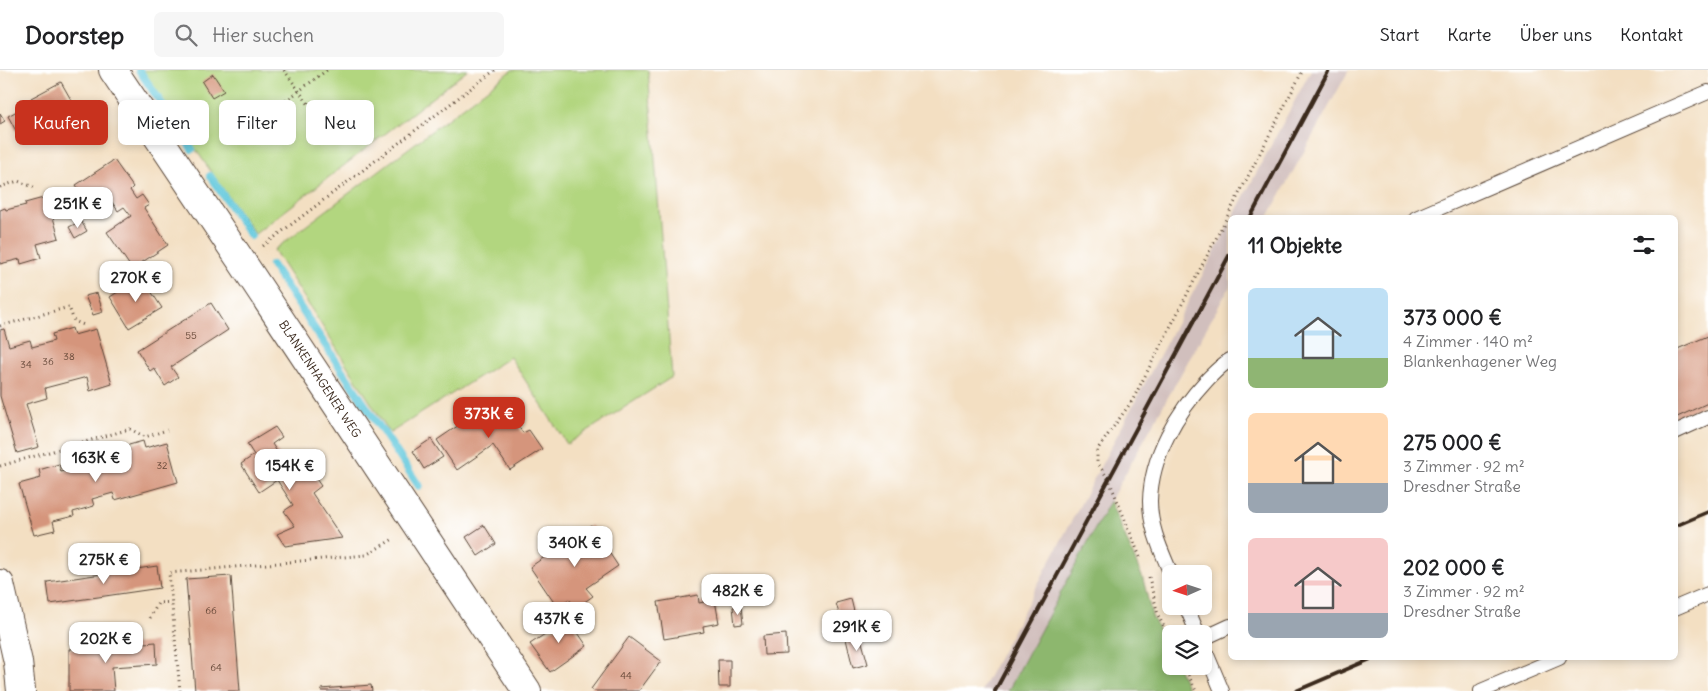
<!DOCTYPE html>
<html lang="de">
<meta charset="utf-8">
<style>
body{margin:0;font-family:Delius,sans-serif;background:#f6f6f6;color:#202124;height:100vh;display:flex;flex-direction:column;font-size:19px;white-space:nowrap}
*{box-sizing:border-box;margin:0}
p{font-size:16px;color:#757577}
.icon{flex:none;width:28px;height:28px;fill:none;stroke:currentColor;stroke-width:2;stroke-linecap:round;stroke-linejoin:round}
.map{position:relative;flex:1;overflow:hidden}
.drawer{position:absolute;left:1228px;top:145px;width:450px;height:445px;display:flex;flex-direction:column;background:#fff;border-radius:8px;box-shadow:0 2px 8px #0003}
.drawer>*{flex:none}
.banner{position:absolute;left:15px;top:30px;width:475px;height:45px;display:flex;gap:10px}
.needle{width:32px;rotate:267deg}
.controls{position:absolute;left:1162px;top:495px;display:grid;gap:10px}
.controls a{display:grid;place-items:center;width:50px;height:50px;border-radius:8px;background:#fff;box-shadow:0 2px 8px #0003;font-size:25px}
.price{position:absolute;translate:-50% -42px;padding:0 11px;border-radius:10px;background:#fff;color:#222;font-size:16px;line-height:32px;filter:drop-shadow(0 1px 2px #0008)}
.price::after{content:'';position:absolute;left:50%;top:30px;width:15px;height:11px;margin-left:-8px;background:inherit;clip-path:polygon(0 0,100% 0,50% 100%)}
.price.on{background:#c8321e;color:#fff}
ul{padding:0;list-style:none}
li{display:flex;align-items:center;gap:15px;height:125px;padding:0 20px}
li span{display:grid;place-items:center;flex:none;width:140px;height:100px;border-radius:8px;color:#555}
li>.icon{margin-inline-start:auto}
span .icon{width:60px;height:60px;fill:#fffc;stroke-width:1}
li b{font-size:21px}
h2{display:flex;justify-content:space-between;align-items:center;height:60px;padding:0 20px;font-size:21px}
.pill{padding:0 18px;border-radius:8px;background:#fff;box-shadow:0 2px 8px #0003;font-size:18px;line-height:45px}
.pill.on{background:#c8321e;color:#fff}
header{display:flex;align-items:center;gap:30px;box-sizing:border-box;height:70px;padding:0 25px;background:#fff;border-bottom:1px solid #e0e0e0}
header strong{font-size:24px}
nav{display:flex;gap:28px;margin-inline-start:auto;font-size:18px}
.search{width:350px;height:45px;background:#f6f6f6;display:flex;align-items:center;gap:12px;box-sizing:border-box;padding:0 18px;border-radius:8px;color:#757577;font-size:19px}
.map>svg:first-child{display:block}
.industrial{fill:#d1bfbd}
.green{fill:#b2d67f;stroke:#76804e}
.forest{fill:#8db76e;stroke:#647046}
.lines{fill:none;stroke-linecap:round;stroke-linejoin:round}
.stream{stroke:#5fc7dc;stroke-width:8}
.building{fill:#d5957b}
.lane-casing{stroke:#574537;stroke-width:16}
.street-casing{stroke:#574537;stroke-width:30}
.path{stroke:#574537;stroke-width:3;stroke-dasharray:1 4;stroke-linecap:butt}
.lane{stroke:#fff;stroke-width:14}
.street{stroke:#fff;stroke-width:28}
.rail{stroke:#3b2a1e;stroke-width:4}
.labels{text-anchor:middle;stroke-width:4;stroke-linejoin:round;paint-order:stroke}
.number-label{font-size:10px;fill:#624535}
.street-label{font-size:12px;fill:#3b2a1e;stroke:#fff}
</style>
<header>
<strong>Doorstep</strong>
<div class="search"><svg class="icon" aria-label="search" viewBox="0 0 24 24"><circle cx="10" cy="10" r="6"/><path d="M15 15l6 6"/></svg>Hier suchen</div>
<nav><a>Start</a><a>Karte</a><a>Über uns</a><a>Kontakt</a></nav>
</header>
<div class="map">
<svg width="1708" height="621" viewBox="0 0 1708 621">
<rect width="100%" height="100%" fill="#fff"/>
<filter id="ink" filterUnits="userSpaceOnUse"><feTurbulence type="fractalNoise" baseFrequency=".02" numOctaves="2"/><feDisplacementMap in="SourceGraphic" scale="10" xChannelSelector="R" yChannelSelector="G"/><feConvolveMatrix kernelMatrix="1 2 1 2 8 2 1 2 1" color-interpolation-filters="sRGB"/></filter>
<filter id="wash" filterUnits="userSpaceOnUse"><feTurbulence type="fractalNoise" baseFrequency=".0096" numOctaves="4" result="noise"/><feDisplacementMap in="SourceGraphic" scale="20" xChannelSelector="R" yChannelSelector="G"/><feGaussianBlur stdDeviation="1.12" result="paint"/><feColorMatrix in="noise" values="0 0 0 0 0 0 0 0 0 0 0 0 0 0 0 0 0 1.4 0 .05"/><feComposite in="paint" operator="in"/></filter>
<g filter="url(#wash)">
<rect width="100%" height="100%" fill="#f3dfc2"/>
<g class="industrial">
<path d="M1311 0H1349L1268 147H1233Z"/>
<path d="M1230 153V216L1110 431 1008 621H981Z"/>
</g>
<g class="green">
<path d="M143 0H468L255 164 211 102Z"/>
<path d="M512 0H648L672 307 567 374 510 287 390 363 274 180Z"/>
</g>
<path class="forest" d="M1110 431 1143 509 1152 546 1171 585V596H1177L1189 621H1008Z"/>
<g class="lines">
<g class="stream">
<path d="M139 0 192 79"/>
<path d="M210 106 251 166"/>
<path d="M272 195 419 416"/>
</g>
</g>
<g id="blocks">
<g class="building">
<path d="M213 4 224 21 212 28 202 12Z"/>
<path d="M61 12 78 42 22 72 8 46 33 32 31 28Z"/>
<path d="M0 43 5 51 0 54Z"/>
<path d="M114 90 133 117 130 120 136 129 142 125 149 135 144 138 168 175 132 199 107 162 131 146 124 137 118 141 112 132 95 143 76 115Z"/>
<path d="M47 127 59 168 37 174 41 188 21 194 20 189 0 194V140L5 138 6 140 26 135 25 133Z"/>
<path d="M81 151 87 161 75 168 69 157Z"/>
<path d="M143 209 162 238 129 258 110 227 124 218 126 221Z"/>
<path d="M97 223 103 242 93 245 85 226Z"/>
<path d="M211 233 228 260 171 297 178 307 165 316 154 298 150 301 137 280Z"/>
<path d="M72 258 74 265 96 259 112 314 90 321 87 307 45 318 47 328 26 334 39 377 17 383 0 326V260L4 259 9 276 30 270 32 277 54 271 52 264Z"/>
<path d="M1708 266V333L1675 348V280Z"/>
<path d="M490 334 498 345 506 339 523 363 529 360 542 379 510 400 493 375 457 400 437 370Z"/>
<path d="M275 357 282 367 272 374 288 398 302 389 321 416 312 423 342 468 285 476 277 464 295 456 284 441 293 435 277 410 259 422 241 394 254 385 247 374Z"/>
<path d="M431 369 443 387 424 399 413 381Z"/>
<path d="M143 371 145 378 167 372 178 412 115 430 113 423 92 429 94 436 73 442 74 446 53 451 55 460 34 465 19 414 41 408 39 400 59 394 61 402 82 396 80 388 101 383 103 390 124 384 122 377Z"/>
<path d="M484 455 496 474 478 486 466 467Z"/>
<path d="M591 455 618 496 586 518 593 526 576 538 569 529 557 537 530 497Z"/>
<path d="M157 496 160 518 50 534 47 512Z"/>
<path d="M231 506 240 621H195L186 509Z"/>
<path d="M698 525 699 533 715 530 719 553 703 556 704 562 664 569 658 532Z"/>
<path d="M851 529 858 558 844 562 836 533Z"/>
<path d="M741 536 743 554 735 555 733 537Z"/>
<path d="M572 546 578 554 574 557 587 576 550 602 530 574Z"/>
<path d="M786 564 787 584 764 585 763 566Z"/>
<path d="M860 565 868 594 853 598 846 569Z"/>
<path d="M629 567 661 591 639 621H594L591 619Z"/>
<path d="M156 572 157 594 112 597 114 621H69V579Z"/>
<path d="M718 590H730V617H719Z"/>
<path d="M371 615 372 621H322L321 619Z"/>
</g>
</g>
</g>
<g filter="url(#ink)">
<use href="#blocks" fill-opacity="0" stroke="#574537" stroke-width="1"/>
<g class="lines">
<defs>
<g id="lane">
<path d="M1416 148 1708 22"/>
<path d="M1675 362 1708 347"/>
<path d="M1171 504C1161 480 1150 458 1150 431 1151 386 1177 342 1207 310 1214 303 1221 295 1230 290"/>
<path d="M1186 536 1198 564"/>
<path d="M1675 538 1708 524"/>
<path d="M1204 568 1230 556"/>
<path d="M1204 578 1222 621"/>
<path d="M1481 621 1559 588"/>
</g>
<g id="street">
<path id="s1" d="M113 0 242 192 527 621"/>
<path d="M0 514 18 592 21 621"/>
</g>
</defs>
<use href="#lane" class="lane-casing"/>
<use href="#street" class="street-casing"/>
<g class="path">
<path d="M284 0 325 57"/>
<path d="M246 61 327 0"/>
<path d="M0 117 18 111 36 118"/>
<path d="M263 176 495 0"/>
<path d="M0 256 69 237 74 251 84 255"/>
<path d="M0 396 130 359 145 367 167 360"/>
<path d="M1140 487 1109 410 1097 392V380L1132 331 1303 0"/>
<path d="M1149 507 1158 545 1171 571"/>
<path d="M150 548 158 533 171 532"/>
<path d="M1184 596 1196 621"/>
<path d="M180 621 169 503 366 485 395 468"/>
</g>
<use href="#lane" class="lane"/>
<use href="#street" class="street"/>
<g class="rail">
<path d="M1250 148 1329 0"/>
<path d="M1675 456 1708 442"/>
<path d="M995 621 1230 184"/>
<path d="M1296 621 1373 588"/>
</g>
</g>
</g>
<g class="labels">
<g class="number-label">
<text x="191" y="269">55</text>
<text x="69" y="290">38</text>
<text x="48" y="295">36</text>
<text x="26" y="298">34</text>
<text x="162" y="399">32</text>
<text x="211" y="544">66</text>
<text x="216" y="601">64</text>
<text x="626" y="609">44</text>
</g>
<g class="street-label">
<text dy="4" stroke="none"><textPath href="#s1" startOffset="372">BLANKENHAGENER WEG</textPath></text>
</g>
</g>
</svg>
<div class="controls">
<a><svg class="needle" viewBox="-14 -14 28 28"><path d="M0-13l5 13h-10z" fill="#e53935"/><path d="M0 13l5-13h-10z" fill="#757577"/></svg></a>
<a><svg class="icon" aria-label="layers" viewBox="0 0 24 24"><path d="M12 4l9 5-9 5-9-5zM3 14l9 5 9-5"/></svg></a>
</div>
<b class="price" style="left:78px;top:159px">251K €</b>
<b class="price" style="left:136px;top:233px">270K €</b>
<b class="price on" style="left:489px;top:369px">373K €</b>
<b class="price" style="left:96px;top:413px">163K €</b>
<b class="price" style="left:290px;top:421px">154K €</b>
<b class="price" style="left:575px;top:498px">340K €</b>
<b class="price" style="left:104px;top:515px">275K €</b>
<b class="price" style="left:738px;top:546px">482K €</b>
<b class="price" style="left:559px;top:574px">437K €</b>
<b class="price" style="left:857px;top:582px">291K €</b>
<b class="price" style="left:106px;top:594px">202K €</b>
<div class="banner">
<a class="pill on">Kaufen</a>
<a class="pill">Mieten</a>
<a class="pill">Filter</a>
<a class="pill">Neu</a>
</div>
<section class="drawer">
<h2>11 Objekte<svg class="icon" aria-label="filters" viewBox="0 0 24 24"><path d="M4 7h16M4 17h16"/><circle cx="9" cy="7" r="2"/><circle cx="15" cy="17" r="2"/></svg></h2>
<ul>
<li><span style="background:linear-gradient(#bfe0f5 70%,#8fb573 0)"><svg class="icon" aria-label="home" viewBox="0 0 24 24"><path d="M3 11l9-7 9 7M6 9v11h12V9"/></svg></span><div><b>373 000 €</b><p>4 Zimmer · 140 m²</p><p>Blankenhagener Weg</p></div></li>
<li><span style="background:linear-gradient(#ffd9b3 70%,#9aa5b1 0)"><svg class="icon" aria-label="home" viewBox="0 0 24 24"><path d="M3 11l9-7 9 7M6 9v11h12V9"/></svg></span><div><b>275 000 €</b><p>3 Zimmer · 92 m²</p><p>Dresdner Straße</p></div></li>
<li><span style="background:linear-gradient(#f6c9c9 75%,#9aa5b1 0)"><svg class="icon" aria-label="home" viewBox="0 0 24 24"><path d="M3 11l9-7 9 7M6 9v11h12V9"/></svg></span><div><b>202 000 €</b><p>3 Zimmer · 92 m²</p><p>Dresdner Straße</p></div></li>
</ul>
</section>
</div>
